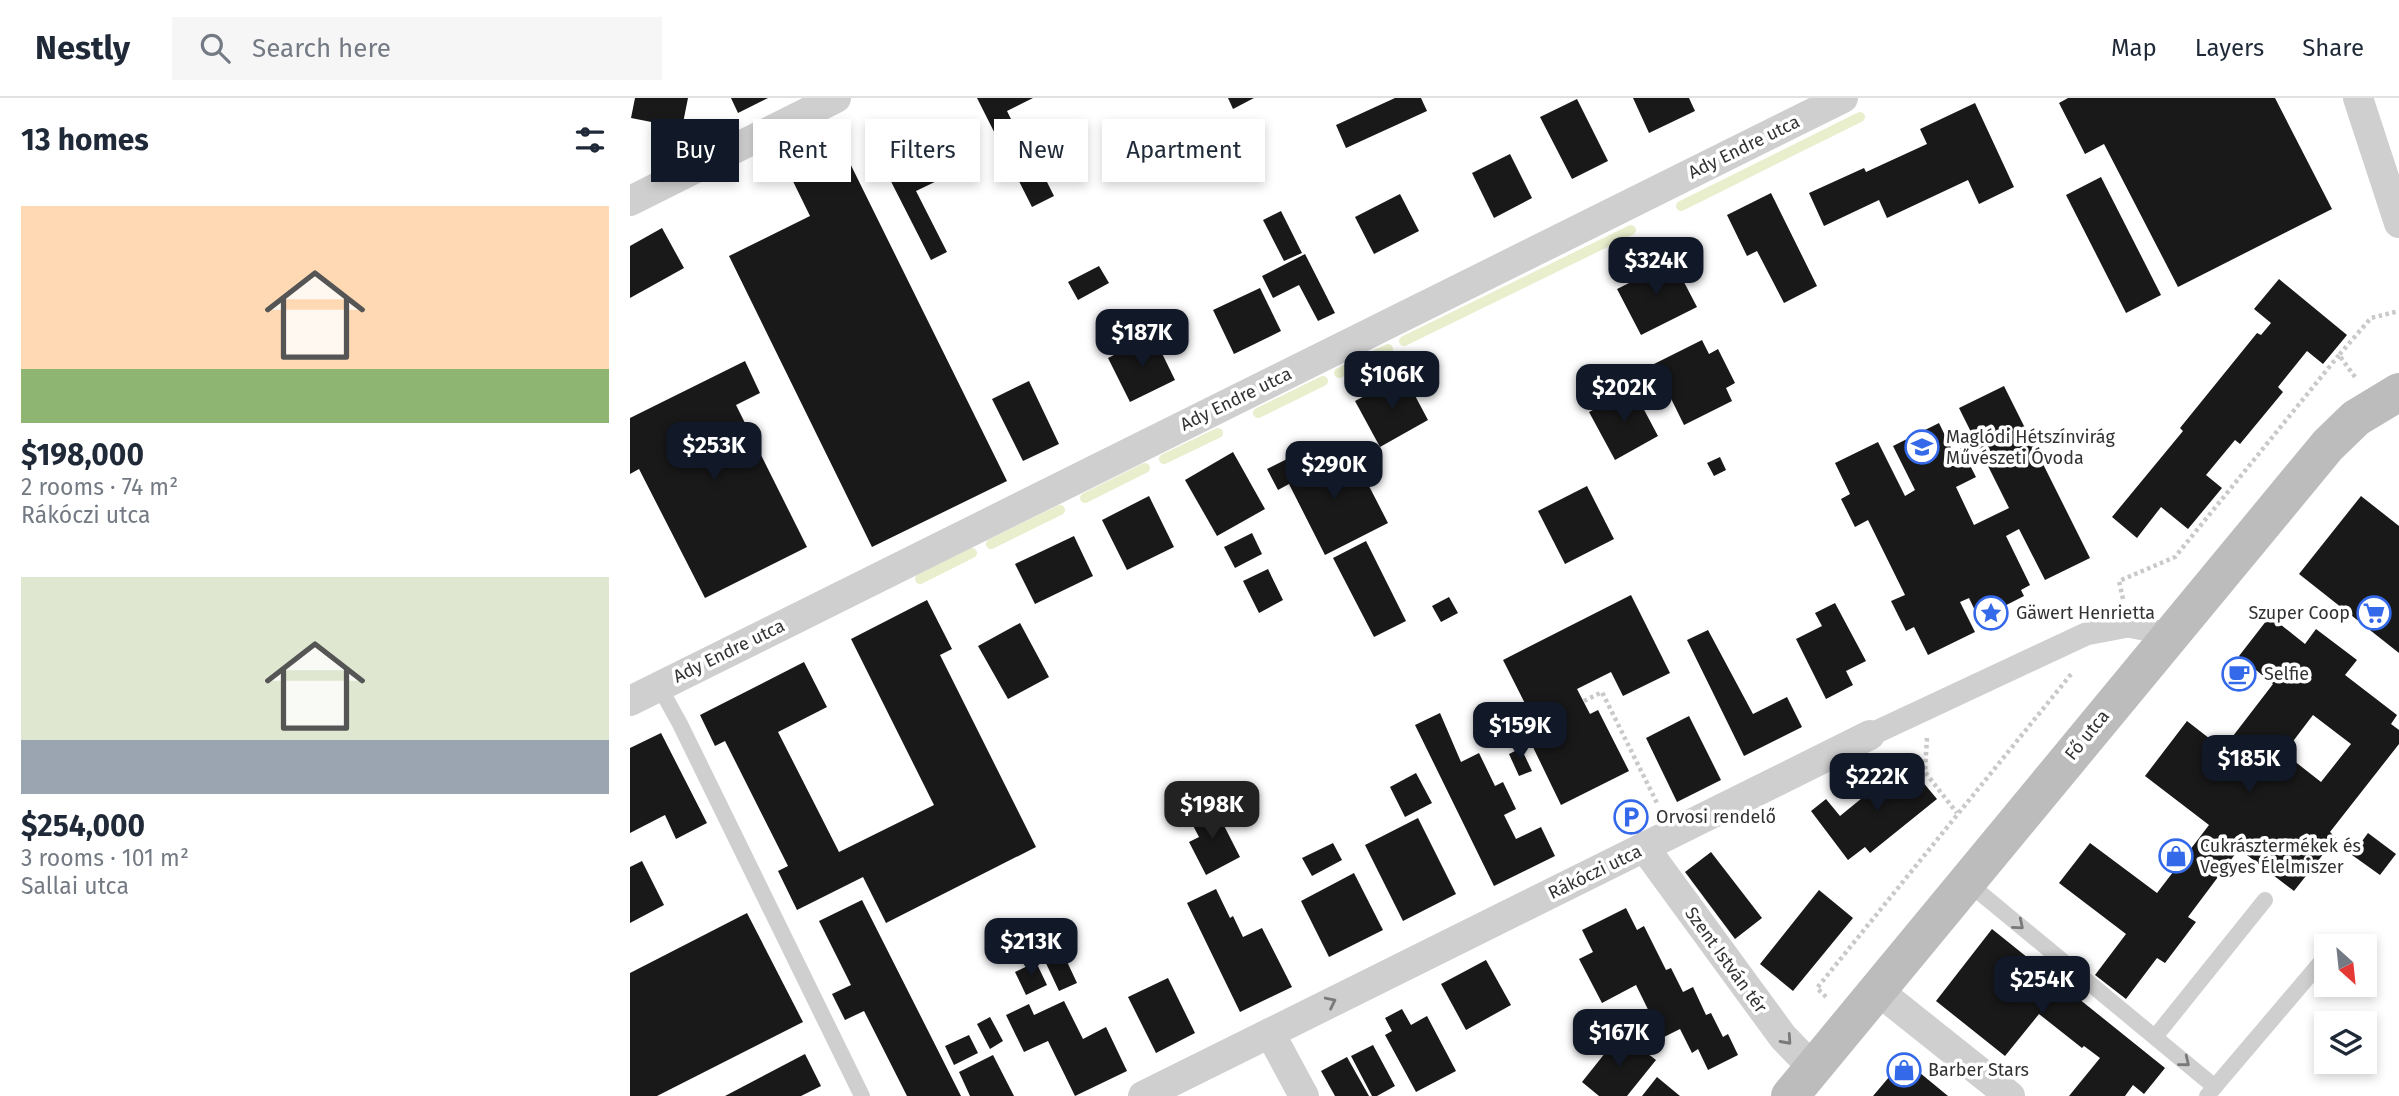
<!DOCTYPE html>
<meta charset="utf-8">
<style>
body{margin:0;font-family:"Fira Sans",sans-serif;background:#f6f6f7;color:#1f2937;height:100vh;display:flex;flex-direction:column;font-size:26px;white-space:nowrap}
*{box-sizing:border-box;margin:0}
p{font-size:23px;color:#747a83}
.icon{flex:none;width:38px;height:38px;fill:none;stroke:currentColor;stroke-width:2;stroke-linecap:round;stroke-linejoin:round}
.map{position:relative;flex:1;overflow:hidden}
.side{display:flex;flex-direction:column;background:#fff;width:630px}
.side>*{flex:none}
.hud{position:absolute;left:21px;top:21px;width:665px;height:63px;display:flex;gap:14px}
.needle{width:46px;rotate:153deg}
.buttons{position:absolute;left:1684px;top:836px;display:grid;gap:14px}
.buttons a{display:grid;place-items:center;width:63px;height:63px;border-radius:0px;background:#fff;box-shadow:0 4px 10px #0003;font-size:35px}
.price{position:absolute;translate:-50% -60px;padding:0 16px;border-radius:14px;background:#111827;color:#fff;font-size:23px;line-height:46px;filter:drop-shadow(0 2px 4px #0008)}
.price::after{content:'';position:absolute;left:50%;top:42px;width:21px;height:16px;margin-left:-10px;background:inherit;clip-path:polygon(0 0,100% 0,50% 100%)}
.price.selected{background:#222;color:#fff}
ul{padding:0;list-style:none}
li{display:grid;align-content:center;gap:14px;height:371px;padding:0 21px}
li span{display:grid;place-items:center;height:217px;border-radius:0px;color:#555}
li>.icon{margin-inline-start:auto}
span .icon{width:126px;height:126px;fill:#fffc;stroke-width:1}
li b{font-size:30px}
h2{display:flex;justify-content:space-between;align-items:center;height:84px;padding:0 21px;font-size:30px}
.chip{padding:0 24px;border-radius:0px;background:#fff;box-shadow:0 4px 10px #0003;font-size:24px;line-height:63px}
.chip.selected{background:#111827;color:#fff}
header{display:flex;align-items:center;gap:42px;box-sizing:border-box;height:98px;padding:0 35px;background:#fff;border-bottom:2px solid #e0e1e3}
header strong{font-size:33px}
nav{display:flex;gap:38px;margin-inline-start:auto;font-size:24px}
.search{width:490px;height:63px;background:#f6f6f7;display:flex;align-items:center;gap:18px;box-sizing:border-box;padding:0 24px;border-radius:0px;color:#747a83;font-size:26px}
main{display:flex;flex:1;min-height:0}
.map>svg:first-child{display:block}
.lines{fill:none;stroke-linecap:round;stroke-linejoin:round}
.stream{stroke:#e9eecd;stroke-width:10}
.building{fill:#191919;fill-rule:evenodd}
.path{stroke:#c9c9c9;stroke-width:4.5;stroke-dasharray:3.5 3.5;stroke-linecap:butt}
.service{stroke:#cfcfcf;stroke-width:16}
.pedestrian{stroke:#cfcfcf;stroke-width:23}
.minor{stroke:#cfcfcf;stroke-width:30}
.secondary{stroke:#bcbcbc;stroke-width:38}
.oneway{stroke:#797979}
.labels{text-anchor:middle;stroke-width:7;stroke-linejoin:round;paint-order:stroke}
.street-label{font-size:18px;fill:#323232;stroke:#fff}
.poi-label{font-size:18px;fill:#323232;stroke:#fff;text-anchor:start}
</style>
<header>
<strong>Nestly</strong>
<div class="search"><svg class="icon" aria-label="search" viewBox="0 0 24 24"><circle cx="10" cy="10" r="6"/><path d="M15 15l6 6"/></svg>Search here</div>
<nav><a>Map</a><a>Layers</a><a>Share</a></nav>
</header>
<main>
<section class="side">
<h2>13 homes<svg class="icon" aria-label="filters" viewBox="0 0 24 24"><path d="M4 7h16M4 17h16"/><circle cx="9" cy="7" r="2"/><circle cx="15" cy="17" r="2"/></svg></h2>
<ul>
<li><span style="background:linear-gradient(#ffd9b3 75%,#8fb573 0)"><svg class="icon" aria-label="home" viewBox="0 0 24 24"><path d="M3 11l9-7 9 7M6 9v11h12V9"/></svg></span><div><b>$198,000</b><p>2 rooms · 74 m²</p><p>Rákóczi utca</p></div></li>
<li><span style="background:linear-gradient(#dfe7d0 75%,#9aa5b1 0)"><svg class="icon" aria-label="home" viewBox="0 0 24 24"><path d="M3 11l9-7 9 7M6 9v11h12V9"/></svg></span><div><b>$254,000</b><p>3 rooms · 101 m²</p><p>Sallai utca</p></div></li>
</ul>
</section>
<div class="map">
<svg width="1769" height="998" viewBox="0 0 1769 998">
<rect width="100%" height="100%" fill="#fff"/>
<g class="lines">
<g class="stream">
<path d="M1051 108 1230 19"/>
<path d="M774 243 1001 132"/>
<path d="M709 275 758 251"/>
<path d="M628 315 693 283"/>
<path d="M534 361 588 335"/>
<path d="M455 400 515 370"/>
<path d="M361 446 430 412"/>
<path d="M290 481 342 455"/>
</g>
</g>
<g class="building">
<path d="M5 0H58L52 30 1 20Z"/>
<path d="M101 0H138L108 15Z"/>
<path d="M347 0H403L377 13 383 25 393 26V60L398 69 407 64 424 98 402 109Z"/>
<path d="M598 0H624L603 11Z"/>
<path d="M765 0H791L797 13 716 50 706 27Z"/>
<path d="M1003 0H1059L1065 13 1019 35Z"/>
<path d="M1438 0H1645L1702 111 1548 189 1474 46 1455 56 1429 5Z"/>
<path d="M947 1 978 63 942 81 910 19Z"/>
<path d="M1345 5 1384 89 1349 106 1338 82 1257 120 1249 102 1194 128 1179 95 1234 70 1236 74 1297 46 1290 31Z"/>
<path d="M290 34 313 80 286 93 317 154 301 162 247 56Z"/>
<path d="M208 41 377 383 242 449 99 158 180 118 155 67Z"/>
<path d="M880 56 902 100 864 120 842 75Z"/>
<path d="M1471 79 1531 197 1496 215 1436 97Z"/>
<path d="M1141 95 1187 188 1154 205 1127 153 1117 158 1097 117Z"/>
<path d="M770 96 789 133 744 156 725 119Z"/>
<path d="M651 113 672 155 654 163 633 122Z"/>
<path d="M32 130 54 170 0 200V148Z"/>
<path d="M675 156 705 215 688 223 669 187 643 200 632 178Z"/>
<path d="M1043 163 1067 209 1011 237 987 191 1001 184 998 178 1017 169 1020 174Z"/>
<path d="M469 168 479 185 448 202 438 184Z"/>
<path d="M1649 181 1717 237 1693 266 1677 253 1648 289 1653 294 1610 346 1605 342 1576 377 1592 390 1558 431 1531 409 1507 440 1482 419 1553 333 1550 330 1627 235 1631 237 1641 225 1624 211Z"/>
<path d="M630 190 651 233 604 256 583 212Z"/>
<path d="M523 237 545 282 500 304 478 260Z"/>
<path d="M1072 242 1079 256 1088 251 1105 285 1096 290 1102 303 1054 327 1024 266Z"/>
<path d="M115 263 130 295 106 307 177 449 75 500 9 371 0 376V320Z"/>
<path d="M774 277 798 322 750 349 725 303Z"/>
<path d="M399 283 429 346 393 363 362 301Z"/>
<path d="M1374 288 1460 460 1415 482 1389 431 1376 438 1400 487 1391 492 1394 498 1349 521 1339 500 1330 504 1345 534 1298 557 1284 529 1276 533 1261 503 1275 497 1238 422 1225 429 1211 401 1220 396 1205 365 1248 344 1275 398 1285 392 1263 348 1309 325 1323 354 1331 350 1346 379 1326 389 1344 427 1379 410 1329 310Z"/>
<path d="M1003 291 1028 338 985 362 959 314Z"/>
<path d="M721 353 758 425 695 457 659 386 648 392 637 371 657 361 667 381Z"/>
<path d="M603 354 635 411 587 438 555 382Z"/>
<path d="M1090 359 1096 372 1084 378 1077 365Z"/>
<path d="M957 388 984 441 935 466 908 413Z"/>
<path d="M519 398 544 449 497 472 472 422Z"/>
<path d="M1731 398 1769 428V555L1669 476Z"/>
<path d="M622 435 632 456 605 470 594 449Z"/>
<path d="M444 438 463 478 405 506 385 466Z"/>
<path d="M736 443 776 523 744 539 703 460Z"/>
<path d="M638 471 653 502 629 515 613 483Z"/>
<path d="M1001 497 1040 575 993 598 981 574 947 591 960 616 968 612 999 673 931 707 901 645 912 639 873 562Z"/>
<path d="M819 499 828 515 811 524 802 508Z"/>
<path d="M297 502 322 551 310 557 406 749 256 825 233 779 167 812 148 773 158 768 95 643 85 648 70 617 174 564 197 609 148 634 209 754 304 707 221 541Z"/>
<path d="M1205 505 1236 563 1216 573 1223 587 1196 601 1166 541 1192 528 1185 515Z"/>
<path d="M1640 518 1675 546 1686 531 1727 562 1715 577 1767 617 1761 626 1769 632V646L1700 734 1706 740 1664 793 1609 751 1558 819 1566 824 1535 865 1527 860 1496 901 1465 877 1496 836 1429 785 1460 745 1527 795 1579 727 1515 678 1557 623 1593 651 1643 586 1609 558ZM1683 617 1721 646 1691 684 1654 655Z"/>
<path d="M390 525 419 579 378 601 348 548Z"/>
<path d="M1078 532 1123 616 1157 599 1172 629 1114 658 1057 542Z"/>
<path d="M810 615 831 664 849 655 865 688 873 684 886 711 874 717 886 741 911 729 925 758 864 788 785 627Z"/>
<path d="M1059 618 1091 682 1047 704 1016 640Z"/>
<path d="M31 635 77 725 46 741 35 717 0 735V650Z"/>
<path d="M891 650 902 673 889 678 879 656Z"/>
<path d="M1276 664 1307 701 1240 755 1235 749 1218 762 1181 713 1196 701 1210 718Z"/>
<path d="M786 675 802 705 775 719 760 689Z"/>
<path d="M584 708 610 759 576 777 559 744 569 739 559 720Z"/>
<path d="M788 720 826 796 773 823 735 747Z"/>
<path d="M1738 735 1766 756 1750 777 1722 757Z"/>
<path d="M703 745 712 762 682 778 672 760Z"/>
<path d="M1081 754 1132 820 1105 841 1055 774Z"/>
<path d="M12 763 34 807 0 825V769Z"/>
<path d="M724 775 753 832 699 859 671 803Z"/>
<path d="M586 791 600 820 603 818 613 839 632 830 662 889 610 914 557 805Z"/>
<path d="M1189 792 1223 820 1163 893 1130 866Z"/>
<path d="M232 802 331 998H277L234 913 215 922 202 896 221 887 189 823Z"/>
<path d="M996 810 1007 832 1014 828 1036 872 1041 870 1053 894 1063 889 1076 917 1081 915 1093 939 1098 936 1108 957 1078 972 1068 951 1062 955 1050 931 1032 940 1006 887 972 905 949 861 963 854 952 832Z"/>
<path d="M117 815 173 924 27 998H0V875Z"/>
<path d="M1362 831 1535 970 1514 996 1503 987 1495 998H1439L1470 960 1454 948 1452 950 1409 916 1375 958 1306 903Z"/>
<path d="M432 853 447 885 429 893 414 861Z"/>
<path d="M856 862 881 907 836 932 811 886Z"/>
<path d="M406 864 417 887 396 897 385 874Z"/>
<path d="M538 880 565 935 526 955 498 899Z"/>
<path d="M434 903 453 941 476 929 497 973 445 998 418 943 394 954 376 917 399 906 404 917Z"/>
<path d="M772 911 781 927 797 918 826 973 786 994 755 937 762 933 755 920Z"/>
<path d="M360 919 373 943 360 951 347 926Z"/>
<path d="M991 935 1026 962 997 998H969L952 984Z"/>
<path d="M339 937 348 955 324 967 315 948Z"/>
<path d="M743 947 765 988 747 998H742L721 958Z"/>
<path d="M175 956 191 988 171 998H95Z"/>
<path d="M363 957 384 998H340L329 974Z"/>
<path d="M717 959 739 998H705L691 973Z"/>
<path d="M1278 965 1318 998H1243L1270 966Z"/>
<path d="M1027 979 1050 998H1012Z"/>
</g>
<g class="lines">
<g class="path">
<path d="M1725 279 1709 257 1741 220 1769 213"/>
<path d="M1493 501 1489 483 1545 459 1709 257"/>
<path d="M954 603 972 594 1028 707"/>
<path d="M1297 640 1295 674 1327 715"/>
<path d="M1196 899 1187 890 1442 575"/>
</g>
<g class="service">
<path d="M29 588 50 626 232 998"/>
<path d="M1337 784 1585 989"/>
<path d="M1525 939 1635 802"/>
<path d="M1577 998 1696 858"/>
</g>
<path class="pedestrian" d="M1240 637 1456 536 1498 528 1539 536"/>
<g class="minor">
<path d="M1728 0 1769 125"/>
<path d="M0 103 206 0"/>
<path d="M0 603 1213 0"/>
<path d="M1014 749 1153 939 1183 970"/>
<path d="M1247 892 1380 998"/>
<path d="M640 935 674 998"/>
<path d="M513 998 1240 637"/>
</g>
<path class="secondary" d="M1160 998 1698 347 1726 320 1769 294"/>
</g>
<defs><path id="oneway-chevron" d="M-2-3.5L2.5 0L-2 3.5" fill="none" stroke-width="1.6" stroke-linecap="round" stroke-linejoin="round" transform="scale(1.75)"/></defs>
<g class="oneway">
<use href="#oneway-chevron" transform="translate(1389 827) rotate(40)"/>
<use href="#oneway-chevron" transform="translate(701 904) rotate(-26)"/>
<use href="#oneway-chevron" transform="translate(1157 942) rotate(48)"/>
<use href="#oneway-chevron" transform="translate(1555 964) rotate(39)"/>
</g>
<defs>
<symbol id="school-ring" viewBox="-11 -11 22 22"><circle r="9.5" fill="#fff" stroke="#3469e9" stroke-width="1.5"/><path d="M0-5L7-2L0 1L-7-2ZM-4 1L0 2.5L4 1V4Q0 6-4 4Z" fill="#3469e9"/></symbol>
<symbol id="sight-ring" viewBox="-11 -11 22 22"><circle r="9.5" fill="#fff" stroke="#3469e9" stroke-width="1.5"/><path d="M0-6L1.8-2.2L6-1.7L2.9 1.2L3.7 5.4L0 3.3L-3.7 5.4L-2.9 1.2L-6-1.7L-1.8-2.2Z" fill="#3469e9"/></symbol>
<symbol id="supermarket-ring" viewBox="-11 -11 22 22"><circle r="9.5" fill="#fff" stroke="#3469e9" stroke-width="1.5"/><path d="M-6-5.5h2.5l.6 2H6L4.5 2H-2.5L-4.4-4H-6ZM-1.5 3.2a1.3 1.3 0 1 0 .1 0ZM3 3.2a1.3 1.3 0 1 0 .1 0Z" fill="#3469e9"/></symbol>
<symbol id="cafe-ring" viewBox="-11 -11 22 22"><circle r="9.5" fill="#fff" stroke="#3469e9" stroke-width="1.5"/><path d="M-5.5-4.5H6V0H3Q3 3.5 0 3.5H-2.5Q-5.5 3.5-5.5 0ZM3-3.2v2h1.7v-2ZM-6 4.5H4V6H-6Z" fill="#3469e9"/></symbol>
<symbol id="parking-ring" viewBox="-11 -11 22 22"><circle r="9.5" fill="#fff" stroke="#3469e9" stroke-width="1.5"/><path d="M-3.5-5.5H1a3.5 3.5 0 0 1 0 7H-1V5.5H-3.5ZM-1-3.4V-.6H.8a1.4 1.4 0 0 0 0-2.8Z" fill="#3469e9"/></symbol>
<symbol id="shop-ring" viewBox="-11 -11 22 22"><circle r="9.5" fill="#fff" stroke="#3469e9" stroke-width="1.5"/><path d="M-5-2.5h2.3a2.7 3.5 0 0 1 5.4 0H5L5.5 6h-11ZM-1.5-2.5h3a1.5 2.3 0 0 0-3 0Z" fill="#3469e9"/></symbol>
</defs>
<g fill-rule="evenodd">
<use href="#school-ring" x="1273" y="330" width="38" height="38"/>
<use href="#sight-ring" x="1342" y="496" width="38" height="38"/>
<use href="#supermarket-ring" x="1725" y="496" width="38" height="38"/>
<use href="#cafe-ring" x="1590" y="557" width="38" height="38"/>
<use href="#parking-ring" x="982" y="700" width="38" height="38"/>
<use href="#shop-ring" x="1527" y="739" width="38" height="38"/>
<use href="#shop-ring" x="1255" y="953" width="38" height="38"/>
</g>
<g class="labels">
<g class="street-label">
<text transform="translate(1114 49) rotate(-26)" y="6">Ady Endre utca</text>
<text transform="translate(606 301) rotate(-26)" y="6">Ady Endre utca</text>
<text transform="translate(99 553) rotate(-26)" y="6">Ady Endre utca</text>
<text transform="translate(1457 637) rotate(-51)" y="6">Fő utca</text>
<text transform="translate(965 774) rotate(-26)" y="6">Rákóczi utca</text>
<text transform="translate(1096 862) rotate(54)" y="6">Szent István tér</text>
</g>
<g class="poi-label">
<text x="1316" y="345">Maglódi Hétszínvirág<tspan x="1316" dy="21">Művészeti Óvoda</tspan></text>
<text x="1386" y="521">Gäwert Henrietta</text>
<text x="1720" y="521" text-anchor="end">Szuper Coop</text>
<text x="1634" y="582">Selfie</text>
<text x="1026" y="725">Orvosi rendelő</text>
<text x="1570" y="754">Cukrásztermékek és<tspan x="1570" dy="21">Vegyes Élelmiszer</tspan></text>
<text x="1298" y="978">Barber Stars</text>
</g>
</g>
</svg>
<div class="buttons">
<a><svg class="needle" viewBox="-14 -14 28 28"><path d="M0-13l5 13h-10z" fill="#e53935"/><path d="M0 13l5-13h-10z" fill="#747a83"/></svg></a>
<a><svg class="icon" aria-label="layers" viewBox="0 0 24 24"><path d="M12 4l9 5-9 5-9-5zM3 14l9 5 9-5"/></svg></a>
</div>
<b class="price" style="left:1026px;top:199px">$324K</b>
<b class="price" style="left:512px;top:271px">$187K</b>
<b class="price" style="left:762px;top:313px">$106K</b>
<b class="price" style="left:994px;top:326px">$202K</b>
<b class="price" style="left:84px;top:384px">$253K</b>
<b class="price" style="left:704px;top:403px">$290K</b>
<b class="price" style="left:890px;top:664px">$159K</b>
<b class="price" style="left:1619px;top:697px">$185K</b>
<b class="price" style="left:1247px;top:715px">$222K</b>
<b class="price selected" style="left:582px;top:743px">$198K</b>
<b class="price" style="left:401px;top:880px">$213K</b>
<b class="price" style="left:1412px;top:918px">$254K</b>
<b class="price" style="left:989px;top:971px">$167K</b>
<div class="hud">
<a class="chip selected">Buy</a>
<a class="chip">Rent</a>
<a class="chip">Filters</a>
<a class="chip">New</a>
<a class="chip">Apartment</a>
</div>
</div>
</main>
